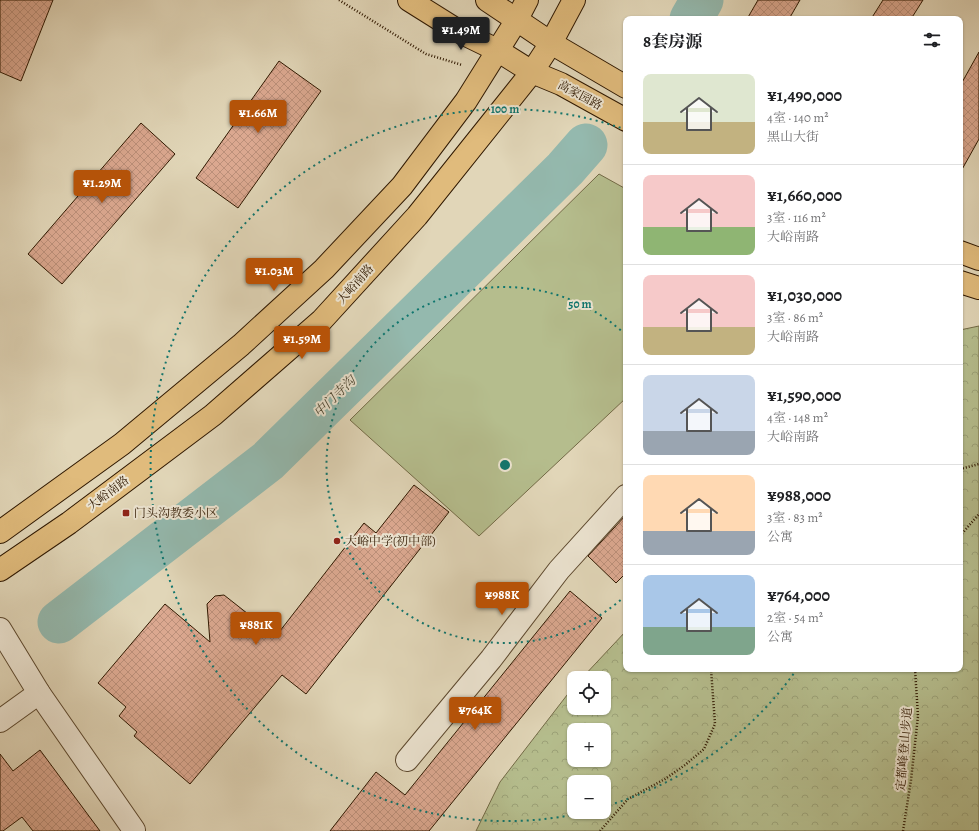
<!DOCTYPE html>
<html lang="zh">
<meta charset="utf-8">
<style>
body{margin:0;font-family:Alegreya,"Noto Serif SC",serif;background:#f2f2f2;color:#202124;height:100vh;display:flex;flex-direction:column;font-size:15px;white-space:nowrap}
*{box-sizing:border-box;margin:0}
p{font-size:13px;color:#757577}
.icon{flex:none;width:22px;height:22px;fill:none;stroke:currentColor;stroke-width:2;stroke-linecap:round;stroke-linejoin:round}
.map{position:relative;flex:1;overflow:hidden}
.details{position:absolute;left:623px;top:16px;width:340px;height:656px;display:flex;flex-direction:column;background:#fff;border-radius:8px;box-shadow:0 1px 3px #0004}
.details>*{flex:none}
.tools{position:absolute;left:567px;top:671px;display:grid;gap:8px}
.tools a{display:grid;place-items:center;width:44px;height:44px;border-radius:8px;background:#fff;box-shadow:0 1px 3px #0004;font-size:20px}
.price{position:absolute;translate:-50% -34px;padding:0 9px;border-radius:4px;background:#b45309;color:#fff;font-size:13px;line-height:26px;filter:drop-shadow(0 1px 2px #0008)}
.price::after{content:'';position:absolute;left:50%;top:24px;width:12px;height:9px;margin-left:-6px;background:inherit;clip-path:polygon(0 0,100% 0,50% 100%)}
.price.current{background:#222;color:#fff}
ul{padding:0;list-style:none}
li{display:flex;align-items:center;gap:12px;height:100px;padding:0 20px}
li+li{border-top:1px solid #e0e0e0}
li span{display:grid;place-items:center;flex:none;width:112px;height:80px;border-radius:8px;color:#555}
li>.icon{margin-inline-start:auto}
span .icon{width:48px;height:48px;fill:#fffc;stroke-width:1}
li b{font-size:17px}
h2{display:flex;justify-content:space-between;align-items:center;height:48px;padding:0 20px;font-size:17px}
.map>svg:first-child{display:block}
.forest{fill:url(#forest-crowns);stroke:#726a46;fill-rule:evenodd}
.pitch{fill:#b5bd8d;stroke:#726a46}
.lines{fill:none;stroke-linecap:round;stroke-linejoin:round}
.river{stroke:#94b9ae;stroke-width:43}
.building{fill:url(#building-cross-hatch);stroke:#2f1800}
.minor-casing{stroke:#5c482e;stroke-width:24}
.major-casing{stroke:#2f1800;stroke-width:24}
.path{stroke:#2f1800;stroke-width:2.5;stroke-dasharray:1 2;stroke-linecap:butt}
.minor{stroke:#ece4d1;stroke-width:22}
.major{stroke:#e0bb7c;stroke-width:22}
.ring{fill:none;stroke:#0f766e;stroke-width:2;stroke-dasharray:2 4}
.poi-dot{fill:#8f2418;stroke:#ece4d1;stroke-width:1.5}
.labels{text-anchor:middle;stroke-width:4;stroke-linejoin:round;paint-order:stroke}
.street-label{font-size:12px;fill:#2f1800;stroke:#ece4d1}
.poi-label{font-size:12px;fill:#2f1800;stroke:#ece4d1;text-anchor:start}
.water-label{font-size:13px;font-style:italic;fill:#4d4834;stroke:#ece4d1}
.centre{fill:#0f766e;stroke:#ece4d1;stroke-width:2}
.ring-label{font-size:12px;text-anchor:middle;font-weight:bold;fill:#0f766e;stroke:#ece4d1;stroke-width:4;stroke-linejoin:round;paint-order:stroke}
</style>
<div class="map">
<svg width="979" height="831" viewBox="0 0 979 831">
<defs>
<pattern id="forest-crowns" width="20" height="18" patternUnits="userSpaceOnUse"><rect width="20" height="18" fill="#b5bd8d"/><path d="M2 6a3 3 0 1 1 6 0M12 15a3 3 0 1 1 6 0" fill="none" stroke="#9ca278"/></pattern>
<pattern id="building-cross-hatch" width="8" height="8" patternUnits="userSpaceOnUse"><rect width="8" height="8" fill="#dba890"/><path d="M0 0l8 8M0 8l8-8" fill="none" stroke="#bc907a"/></pattern>
</defs>
<rect width="100%" height="100%" fill="#e1d6b8"/>
<filter id="stains"><feTurbulence type="fractalNoise" baseFrequency=".005" numOctaves="4"/><feColorMatrix values="0 0 0 0 .2 0 0 0 0 .09 0 0 0 0 .02 0 0 0 .5 -.17"/></filter>
<radialGradient id="worn" r=".72"><stop offset=".6" stop-color="#630" stop-opacity="0"/><stop offset="1" stop-color="#630" stop-opacity=".3"/></radialGradient>
<path class="forest" d="M979 326V831H476L500 782 574 686V708H604V678H582L626 631V669H960V330ZM574 730H604V760H574ZM574 782H604V812H574Z"/>
<path class="pitch" d="M599 174 626 189V398L479 536 350 420Z"/>
<g class="lines">
<g class="river">
<path d="M691 19 702 0"/>
<path d="M59 622 268 461 565 169 586 145"/>
</g>
</g>
<g class="building">
<path d="M0 0H53L21 81 0 72Z"/>
<path d="M758 0H800L789 19H747Z"/>
<path d="M883 0H923L911 19H871Z"/>
<path d="M979 52V139L960 173V86Z"/>
<path d="M279 61 321 91 238 208 196 178Z"/>
<path d="M141 123 175 154 62 284 28 254Z"/>
<path d="M414 485 449 512 306 694 282 675 190 784 134 736 137 732 119 716 126 707 98 683 165 604 210 642 207 604 215 596 224 595 276 636 364 523 376 533Z"/>
<path d="M626 515V573L616 583 588 556Z"/>
<path d="M570 591 602 618 429 831H330L376 772 405 795Z"/>
<path d="M40 750 100 831H33L22 817 3 831H0V754L13 771Z"/>
</g>
<g class="lines">
<defs>
<g id="minor">
<path d="M0 629 39 693 134 830"/>
<path d="M0 721 39 693"/>
<path d="M407 760 491 659 559 570 626 496"/>
</g>
<g id="major">
<path d="M409 0 460 32 497 50 532 72 561 84 626 120"/>
<path d="M487 0 551 43 626 87"/>
<path d="M960 252 979 259"/>
<path d="M960 282 979 288"/>
<path d="M0 532 122 444 241 345 324 269 402 186 466 101 516 21 527 0"/>
<path d="M0 570 69 523 213 415 322 320 417 216 532 72 551 43 574 0"/>
</g>
</defs>
<use href="#minor" class="minor-casing"/>
<use href="#major" class="major-casing"/>
<g class="path">
<path d="M339 0 426 54 462 65"/>
<path d="M960 469 979 464"/>
<path d="M960 536 979 514"/>
<path d="M600 831 628 799 665 779 685 765 704 749 715 724 711 669"/>
<path d="M903 831 911 780 918 716 915 669"/>
</g>
<use href="#minor" class="minor"/>
<use href="#major" class="major"/>
</g>
<g class="ring">
<path d="M625 596A178 178 0 1 1 625 334"/>
<path d="M797 669A356 356 0 0 1 606 806M582 813A356 356 0 1 1 624 129"/>
</g>
<g class="poi-dot">
<rect x="122" y="509" width="8" height="8" rx="2"/>
<circle cx="337" cy="541" r="4"/>
</g>
<g class="labels">
<g class="street-label">
<text transform="translate(580 95) rotate(28)" y="4">高家园路</text>
<text transform="translate(355 284) rotate(-48)" y="4">大峪南路</text>
<text transform="translate(108 493) rotate(-37)" y="4">大峪南路</text>
<text transform="translate(904 749) rotate(-85)" y="4">定都峰登山步道</text>
</g>
<g class="poi-label">
<text x="134" y="517">门头沟教委小区</text>
<text x="345" y="545">大峪中学(初中部)</text>
</g>
<g class="water-label">
<text transform="translate(334 396) rotate(-44)" y="5">中门寺沟</text>
</g>
</g>
<circle cx="505" cy="465" r="6" class="centre"/>
<g class="ring-label">
<text x="505" y="113">100 m</text>
<text x="580" y="308">50 m</text>
</g>
<rect width="100%" height="100%" filter="url(#stains)"/>
<rect width="100%" height="100%" fill="url(#worn)"/>
</svg>
<div class="tools">
<a><svg class="icon" aria-label="locate" viewBox="0 0 24 24"><circle cx="12" cy="12" r="6"/><path d="M12 2v4M12 18v4M2 12h4M18 12h4"/></svg></a>
<a>+</a>
<a>−</a>
</div>
<b class="price current" style="left:461px;top:51px">¥1.49M</b>
<b class="price" style="left:258px;top:134px">¥1.66M</b>
<b class="price" style="left:102px;top:204px">¥1.29M</b>
<b class="price" style="left:274px;top:292px">¥1.03M</b>
<b class="price" style="left:302px;top:360px">¥1.59M</b>
<b class="price" style="left:502px;top:616px">¥988K</b>
<b class="price" style="left:256px;top:646px">¥881K</b>
<b class="price" style="left:475px;top:731px">¥764K</b>
<section class="details">
<h2>8套房源<svg class="icon" aria-label="filters" viewBox="0 0 24 24"><path d="M4 7h16M4 17h16"/><circle cx="9" cy="7" r="2"/><circle cx="15" cy="17" r="2"/></svg></h2>
<ul>
<li><span style="background:linear-gradient(#dfe7d0 60%,#c2b280 0)"><svg class="icon" aria-label="home" viewBox="0 0 24 24"><path d="M3 11l9-7 9 7M6 9v11h12V9"/></svg></span><div><b>¥1,490,000</b><p>4室 · 140 m²</p><p>黑山大街</p></div></li>
<li><span style="background:linear-gradient(#f6c9c9 65%,#8fb573 0)"><svg class="icon" aria-label="home" viewBox="0 0 24 24"><path d="M3 11l9-7 9 7M6 9v11h12V9"/></svg></span><div><b>¥1,660,000</b><p>3室 · 116 m²</p><p>大峪南路</p></div></li>
<li><span style="background:linear-gradient(#f6c9c9 65%,#c2b280 0)"><svg class="icon" aria-label="home" viewBox="0 0 24 24"><path d="M3 11l9-7 9 7M6 9v11h12V9"/></svg></span><div><b>¥1,030,000</b><p>3室 · 86 m²</p><p>大峪南路</p></div></li>
<li><span style="background:linear-gradient(#c9d6e8 70%,#9aa5b1 0)"><svg class="icon" aria-label="home" viewBox="0 0 24 24"><path d="M3 11l9-7 9 7M6 9v11h12V9"/></svg></span><div><b>¥1,590,000</b><p>4室 · 148 m²</p><p>大峪南路</p></div></li>
<li><span style="background:linear-gradient(#ffd9b3 70%,#9aa5b1 0)"><svg class="icon" aria-label="home" viewBox="0 0 24 24"><path d="M3 11l9-7 9 7M6 9v11h12V9"/></svg></span><div><b>¥988,000</b><p>3室 · 83 m²</p><p>公寓</p></div></li>
<li><span style="background:linear-gradient(#a9c7e8 65%,#7fa58c 0)"><svg class="icon" aria-label="home" viewBox="0 0 24 24"><path d="M3 11l9-7 9 7M6 9v11h12V9"/></svg></span><div><b>¥764,000</b><p>2室 · 54 m²</p><p>公寓</p></div></li>
</ul>
</section>
</div>
